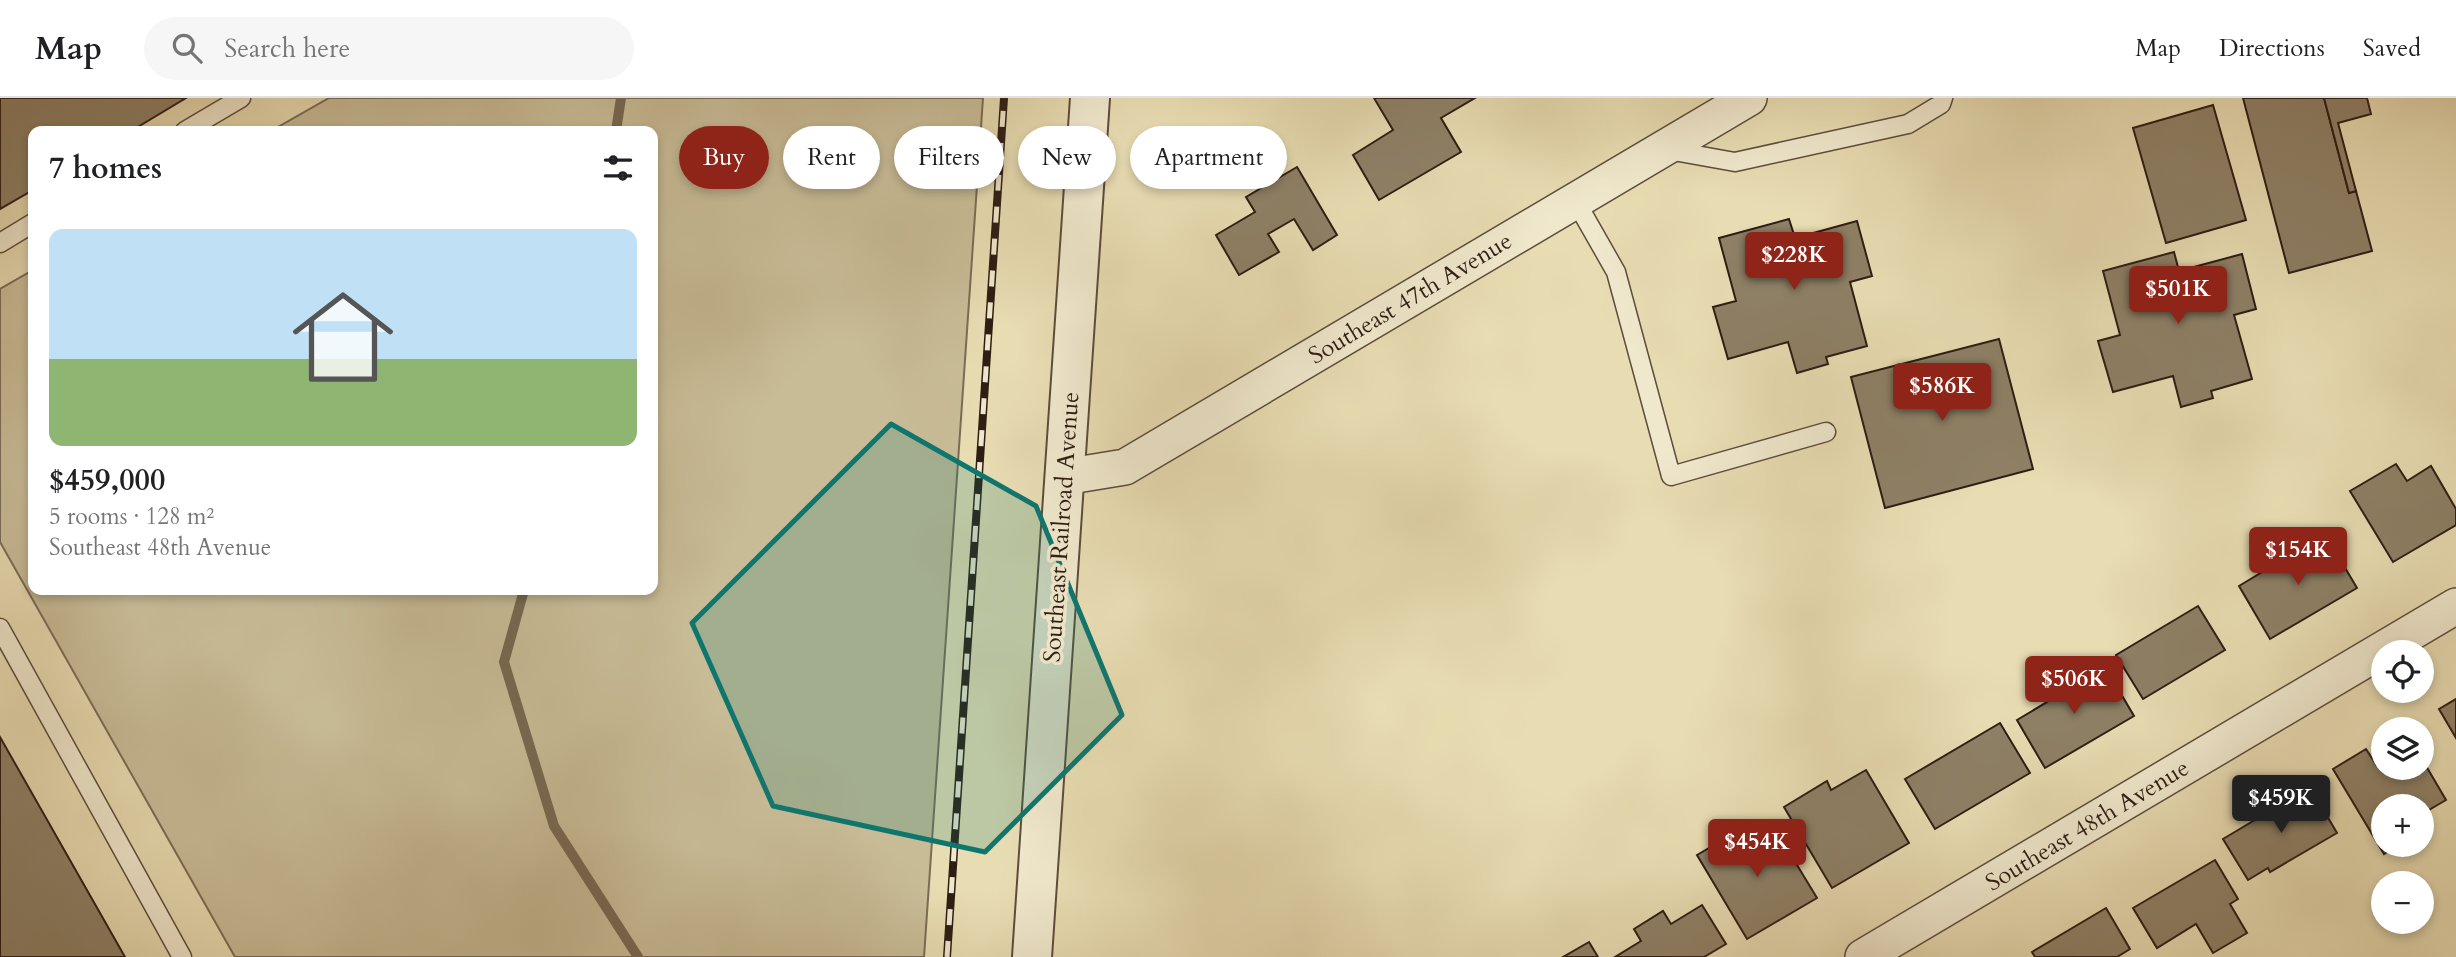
<!DOCTYPE html>
<meta charset="utf-8">
<style>
body{margin:0;font-family:Cardo,serif;background:#f6f6f6;color:#202124;height:100vh;display:flex;flex-direction:column;font-size:26px;white-space:nowrap}
*{box-sizing:border-box;margin:0}
p{font-size:23px;color:#757577}
.icon{flex:none;width:38px;height:38px;fill:none;stroke:currentColor;stroke-width:2;stroke-linecap:round;stroke-linejoin:round}
.map{position:relative;flex:1;overflow:hidden}
.details{position:absolute;left:28px;top:28px;width:630px;height:469px;display:flex;flex-direction:column;background:#fff;border-radius:14px;box-shadow:0 4px 10px #0003}
.details>*{flex:none}
.hud{position:absolute;left:679px;top:28px;width:665px;height:63px;display:flex;gap:14px}
.buttons{position:absolute;left:2371px;top:542px;display:grid;gap:14px}
.buttons a{display:grid;place-items:center;width:63px;height:63px;border-radius:50%;background:#fff;box-shadow:0 4px 10px #0003;font-size:35px}
.price{position:absolute;translate:-50% -60px;padding:0 16px;border-radius:7px;background:#8f2418;color:#fff;font-size:23px;line-height:46px;filter:drop-shadow(0 2px 4px #0008)}
.price::after{content:'';position:absolute;left:50%;top:42px;width:21px;height:16px;margin-left:-10px;background:inherit;clip-path:polygon(0 0,100% 0,50% 100%)}
.price.active{background:#222;color:#fff}
ul{padding:0;list-style:none}
li{display:grid;align-content:center;gap:14px;height:371px;padding:0 21px}
li+li{border-top:2px solid #e0e0e0}
li span{display:grid;place-items:center;height:217px;border-radius:14px;color:#555}
li>.icon{margin-inline-start:auto}
span .icon{width:126px;height:126px;fill:#fffc;stroke-width:1}
li b{font-size:30px}
h2{display:flex;justify-content:space-between;align-items:center;height:84px;padding:0 21px;font-size:30px}
.chip{padding:0 24px;border-radius:32px;background:#fff;box-shadow:0 4px 10px #0003;font-size:24px;line-height:63px}
.chip.active{background:#8f2418;color:#fff}
header{display:flex;align-items:center;gap:42px;box-sizing:border-box;height:98px;padding:0 35px;background:#fff;border-bottom:2px solid #e0e0e0}
header strong{font-size:33px}
nav{display:flex;gap:38px;margin-inline-start:auto;font-size:24px}
.search{width:490px;height:63px;background:#f6f6f6;display:flex;align-items:center;gap:18px;box-sizing:border-box;padding:0 24px;border-radius:38px;color:#757577;font-size:26px}
.map>svg:first-child{display:block}
.green{fill:#c8bc97;stroke:#7a6c56;stroke-width:2}
.lines{fill:none;stroke-linecap:round;stroke-linejoin:round}
.stream{stroke:#776952;stroke-width:10}
.building{fill:#8e8066;stroke:#2d1d14;stroke-width:2}
.service-casing{stroke:#5c4d3c;stroke-width:21}
.minor-casing{stroke:#5c4d3c;stroke-width:38}
.tertiary-casing{stroke:#5c4d3c;stroke-width:42}
.service{stroke:#f0e8cd;stroke-width:18}
.minor{stroke:#f0e8cd;stroke-width:35}
.tertiary{stroke:#f0e8cd;stroke-width:38}
.rail-casing{stroke:#2d1d14;stroke-width:8}
.rail{stroke:#f0e8cd;stroke-width:5;stroke-dasharray:16;stroke-linecap:butt}
.marked{fill:#0f766e;fill-opacity:0.2;stroke:#0f766e;stroke-width:5;stroke-linejoin:round}
.labels{text-anchor:middle;stroke-width:7;stroke-linejoin:round;paint-order:stroke}
.street-label{font-size:24px;fill:#2d1d14;stroke:#f0e8cd}
</style>
<header>
<strong>Map</strong>
<div class="search"><svg class="icon" aria-label="search" viewBox="0 0 24 24"><circle cx="10" cy="10" r="6"/><path d="M15 15l6 6"/></svg>Search here</div>
<nav><a>Map</a><a>Directions</a><a>Saved</a></nav>
</header>
<div class="map">
<svg width="2456" height="859" viewBox="0 0 2456 859">
<rect width="100%" height="100%" fill="#e8dcb2"/>
<filter id="stains"><feTurbulence type="fractalNoise" baseFrequency=".00286" numOctaves="4"/><feColorMatrix values="0 0 0 0 .2 0 0 0 0 .09 0 0 0 0 .02 0 0 0 .5 -.17"/></filter>
<radialGradient id="worn" r=".72"><stop offset=".6" stop-color="#630" stop-opacity="0"/><stop offset="1" stop-color="#630" stop-opacity=".3"/></radialGradient>
<path class="green" d="M329 0H983L924 859H235L0 444V191L33 172V492H653V33H271Z"/>
<g class="lines">
<g class="stream">
<path d="M616 33 621 0"/>
<path d="M524 492 504 564 554 728 638 859"/>
</g>
</g>
<g class="building">
<path d="M0 0H186L131 33H33V92L0 111Z"/>
<path d="M1374 0H1475L1441 20 1461 54 1379 102 1353 57 1393 32Z"/>
<path d="M2243 0H2324L2349 95 2356 93 2372 153 2289 175Z"/>
<path d="M2324 0H2367L2371 16 2338 25 2356 93 2349 95Z"/>
<path d="M2213 7 2246 122 2166 145 2133 30Z"/>
<path d="M1297 69 1337 137 1313 152 1294 121 1268 136 1279 154 1239 177 1216 137 1255 114 1246 99Z"/>
<path d="M1789 121 1795 140 1857 123 1872 178 1850 184 1867 248 1826 259 1828 266 1797 275 1788 244 1728 261 1713 209 1736 203 1719 140Z"/>
<path d="M2174 154 2179 173 2242 156 2256 211 2234 217 2252 281 2211 293 2213 300 2181 309 2173 278 2113 294 2098 243 2120 237 2103 173Z"/>
<path d="M1999 241 2033 371 1885 410 1851 279Z"/>
<path d="M2396 366 2407 383 2431 368 2456 411V427L2393 464 2350 393Z"/>
<path d="M2325 436 2357 490 2270 541 2239 488Z"/>
<path d="M2198 508 2225 552 2143 601 2116 557Z"/>
<path d="M2074 568 2086 588 2108 574 2134 618 2045 670 2017 622 2062 595 2053 580Z"/>
<path d="M2456 601V640L2439 611Z"/>
<path d="M2000 625 2030 675 1935 731 1905 681Z"/>
<path d="M0 639 125 859H0Z"/>
<path d="M2366 651 2377 668 2384 664V670H2422V661L2446 702 2422 716V709H2384V747H2398L2384 756 2333 671Z"/>
<path d="M1866 672 1909 745 1832 790 1784 709 1827 683 1831 692Z"/>
<path d="M2310 689 2337 735 2270 774 2268 770 2248 782 2223 741Z"/>
<path d="M1750 726 1758 738 1774 729 1817 800 1747 841 1697 757Z"/>
<path d="M2215 762 2238 801 2230 806 2247 835 2213 855 2196 826 2157 850 2133 810Z"/>
<path d="M1702 807 1726 846 1704 859H1615L1641 843 1634 831 1663 813 1671 826Z"/>
<path d="M2106 810 2130 851 2117 859H2035L2032 854Z"/>
<path d="M1589 844 1598 859H1563Z"/>
</g>
<g class="lines">
<defs>
<g id="service">
<path d="M185 33 241 0"/>
<path d="M1668 52 1735 64 1908 26 1941 6 1943 0"/>
<path d="M1575 102 1616 174 1671 378 1826 334"/>
<path d="M0 145 33 125"/>
<path d="M0 530 182 859"/>
</g>
<g id="minor">
<path d="M1064 379 1125 369 1749 0"/>
<path d="M1863 859 2456 508"/>
</g>
<path id="tertiary" d="M1032 859 1090 0"/>
</defs>
<use href="#service" class="service-casing"/>
<use href="#minor" class="minor-casing"/>
<use href="#tertiary" class="tertiary-casing"/>
<use href="#service" class="service"/>
<use href="#minor" class="minor"/>
<use href="#tertiary" class="tertiary"/>
<defs>
<path id="rail" d="M947 859 1004 0"/>
</defs>
<use href="#rail" class="rail-casing"/>
<use href="#rail" class="rail"/>
</g>
<path class="marked" d="M891 326 1036 408 1122 617 985 754 773 708 692 525Z"/>
<g class="labels">
<g class="street-label">
<text transform="translate(1410 200) rotate(-31)" y="8">Southeast 47th Avenue</text>
<text transform="translate(1061 429) rotate(-86)" y="8">Southeast Railroad Avenue</text>
<text transform="translate(2087 727) rotate(-31)" y="8">Southeast 48th Avenue</text>
</g>
</g>
<rect width="100%" height="100%" filter="url(#stains)"/>
<rect width="100%" height="100%" fill="url(#worn)"/>
</svg>
<div class="buttons">
<a><svg class="icon" aria-label="locate" viewBox="0 0 24 24"><circle cx="12" cy="12" r="6"/><path d="M12 2v4M12 18v4M2 12h4M18 12h4"/></svg></a>
<a><svg class="icon" aria-label="layers" viewBox="0 0 24 24"><path d="M12 4l9 5-9 5-9-5zM3 14l9 5 9-5"/></svg></a>
<a>+</a>
<a>−</a>
</div>
<b class="price" style="left:1794px;top:194px">$228K</b>
<b class="price" style="left:2178px;top:228px">$501K</b>
<b class="price" style="left:1942px;top:325px">$586K</b>
<b class="price" style="left:2298px;top:489px">$154K</b>
<b class="price" style="left:2074px;top:618px">$506K</b>
<b class="price active" style="left:2281px;top:737px">$459K</b>
<b class="price" style="left:1757px;top:781px">$454K</b>
<div class="hud">
<a class="chip active">Buy</a>
<a class="chip">Rent</a>
<a class="chip">Filters</a>
<a class="chip">New</a>
<a class="chip">Apartment</a>
</div>
<section class="details">
<h2>7 homes<svg class="icon" aria-label="filters" viewBox="0 0 24 24"><path d="M4 7h16M4 17h16"/><circle cx="9" cy="7" r="2"/><circle cx="15" cy="17" r="2"/></svg></h2>
<ul>
<li><span style="background:linear-gradient(#bfe0f5 60%,#8fb573 0)"><svg class="icon" aria-label="home" viewBox="0 0 24 24"><path d="M3 11l9-7 9 7M6 9v11h12V9"/></svg></span><div><b>$459,000</b><p>5 rooms · 128 m²</p><p>Southeast 48th Avenue</p></div></li>
</ul>
</section>
</div>
